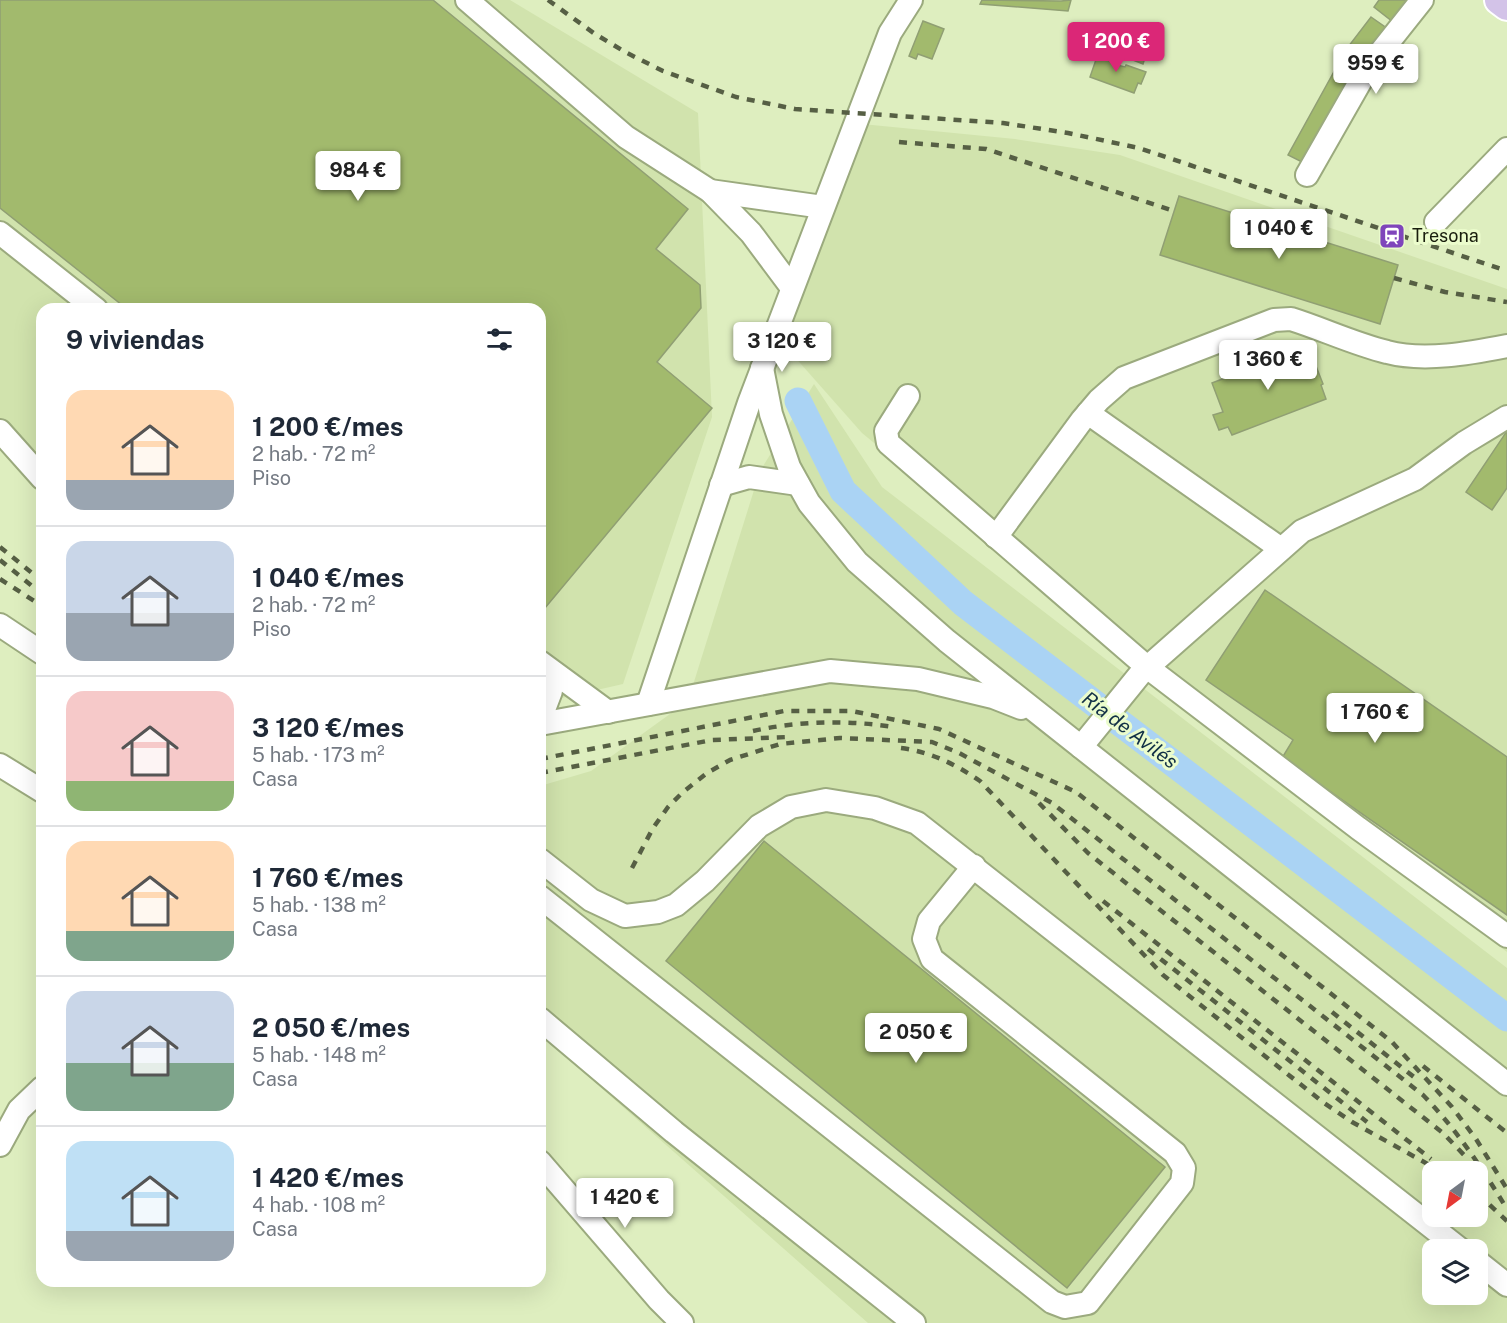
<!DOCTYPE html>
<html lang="es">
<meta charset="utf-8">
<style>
body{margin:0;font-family:"Public Sans",sans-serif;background:#f2f2f3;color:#1f2937;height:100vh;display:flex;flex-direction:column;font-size:22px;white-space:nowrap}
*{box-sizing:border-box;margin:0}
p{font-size:20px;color:#747a83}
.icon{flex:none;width:33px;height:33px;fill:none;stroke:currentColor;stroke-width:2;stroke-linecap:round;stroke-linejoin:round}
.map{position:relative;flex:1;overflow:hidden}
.panel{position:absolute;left:36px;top:303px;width:510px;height:984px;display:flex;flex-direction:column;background:#fff;border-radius:18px;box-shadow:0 6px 24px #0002}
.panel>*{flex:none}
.needle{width:39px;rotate:212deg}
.buttons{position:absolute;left:1422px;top:1161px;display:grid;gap:12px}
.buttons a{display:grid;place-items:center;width:66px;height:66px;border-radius:12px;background:#fff;box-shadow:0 6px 24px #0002;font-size:30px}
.price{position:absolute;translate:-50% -51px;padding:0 14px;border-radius:6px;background:#fff;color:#222;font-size:20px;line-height:39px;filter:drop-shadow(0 2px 3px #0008)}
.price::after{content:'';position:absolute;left:50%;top:36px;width:18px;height:14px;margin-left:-9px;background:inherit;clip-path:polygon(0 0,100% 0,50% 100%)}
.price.current{background:#db2777;color:#fff}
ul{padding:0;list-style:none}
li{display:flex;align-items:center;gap:18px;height:150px;padding:0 30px}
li+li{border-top:2px solid #e0e1e3}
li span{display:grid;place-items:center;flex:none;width:168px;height:120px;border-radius:18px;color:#555}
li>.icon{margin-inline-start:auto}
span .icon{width:72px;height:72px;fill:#fffc;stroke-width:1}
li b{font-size:26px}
h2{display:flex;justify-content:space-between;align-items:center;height:72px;padding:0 30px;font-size:26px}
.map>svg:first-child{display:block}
.built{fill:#d1e3ad;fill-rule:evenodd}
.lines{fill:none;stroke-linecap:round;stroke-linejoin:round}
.river{stroke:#aad3f4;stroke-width:27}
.building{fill:#a2ba6d;stroke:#909f73;stroke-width:1.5}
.minor-casing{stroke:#9baa7e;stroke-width:26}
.major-casing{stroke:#fff;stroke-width:32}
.minor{stroke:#fff;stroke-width:22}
.major{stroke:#d3c3e8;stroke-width:28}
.rail{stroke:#565f44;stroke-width:4.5;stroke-dasharray:8 8;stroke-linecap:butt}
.labels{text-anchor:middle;stroke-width:6;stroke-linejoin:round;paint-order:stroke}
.poi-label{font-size:18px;fill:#191e0d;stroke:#ebfccc;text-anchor:start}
.water-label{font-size:20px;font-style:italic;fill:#113046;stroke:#ebfccc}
</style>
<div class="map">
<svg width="1507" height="1323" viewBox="0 0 1507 1323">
<rect width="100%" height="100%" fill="#deeebf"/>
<g class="built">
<path d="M0 0H510L698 113 712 417 623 684 540 703V309H42V490L0 448Z"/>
<path d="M862 124 1015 139 1120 155 1507 289V952L1314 806 862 433 785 346Z"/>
<path d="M814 384 882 487 1507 968V1323H868L540 1034V786L591 771 688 701 760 471ZM1432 1172H1478V1216H1432ZM1432 1250H1478V1294H1432Z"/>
</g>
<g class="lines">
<path class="river" d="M798 401 843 491 963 603 1507 1018"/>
</g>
<g class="building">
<path d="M0 0H433L688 209 656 249 700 285 701 308 657 362 712 408 540 614V309H127L0 208Z"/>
<path d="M982 0 1061 1 1071 0 1068 11 980 4Z"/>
<path d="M1379 0H1409L1393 22 1374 7Z"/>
<path d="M1371 17 1388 29 1365 59 1348 47Z"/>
<path d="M923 21 944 29 932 59 918 54 916 59 909 56Z"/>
<path d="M1098 29 1112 34 1107 49 1093 44Z"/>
<path d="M1133 45 1147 51 1143 64 1128 58Z"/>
<path d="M1099 51 1120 58 1117 65 1125 67 1126 65 1146 72 1141 84 1138 83 1134 93 1090 77Z"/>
<path d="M1341 59 1360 68 1306 164 1288 155Z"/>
<path d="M1179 196 1398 265 1380 324 1160 255Z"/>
<path d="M1308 346 1323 384 1321 385 1326 399 1232 435 1228 427 1219 430 1213 415 1223 412 1212 383Z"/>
<path d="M1507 431V488L1492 510 1466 492Z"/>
<path d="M1265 590 1507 757V915L1282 758 1293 740 1206 680Z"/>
<path d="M764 841 1165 1167 1067 1288 666 961Z"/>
</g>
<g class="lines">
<defs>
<g id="minor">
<path d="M467 0 626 137 710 191 751 233 792 288"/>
<path d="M1307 175 1368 68 1422 0"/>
<path d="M710 191 823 207"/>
<path d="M1436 222 1507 149"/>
<path d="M0 233 96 309"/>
<path d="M762 368 771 414 789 467 809 503 857 562 947 641 1507 1084"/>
<path d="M908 396 886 431 888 443 1147 667 1358 828 1507 936"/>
<path d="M1088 413 1281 549"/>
<path d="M0 431 42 478"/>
<path d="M721 485 749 477 798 484"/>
<path d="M996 537 1082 420 1099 400 1124 378 1274 320 1291 319C1323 329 1354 344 1387 352 1424 362 1471 353 1507 346"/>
<path d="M0 625 42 653"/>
<path d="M540 662 608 712"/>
<path d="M540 665 551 691 540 720"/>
<path d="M648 704 749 403 890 33 911 0"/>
<path d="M540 724 830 671 918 679 993 697 1021 708"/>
<path d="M1081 747 1141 673 1302 531 1415 479 1464 443 1507 417"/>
<path d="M0 765 42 791"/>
<path d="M540 860 591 900 625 916 658 912 676 905 705 881 759 826 791 807 826 800 875 808 917 823 1461 1250"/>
<path d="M540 897 1052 1302 1065 1307 1088 1303 1182 1183 1184 1168 1175 1153 932 959 924 939 929 921 974 866"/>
<path d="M540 1019 674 1132 914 1323"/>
<path d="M0 1145 19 1110 42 1088"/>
<path d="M540 1162 659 1300 682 1323"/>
<path d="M1478 1262 1507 1285"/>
</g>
<path id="major" d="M1499 0 1507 6"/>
</defs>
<use href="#minor" class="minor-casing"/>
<use href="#major" class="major-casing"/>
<use href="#minor" class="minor"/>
<use href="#major" class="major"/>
<g class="rail">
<path d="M548 0 595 34 627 53 663 71 736 97 795 109 1003 123 1068 133 1139 148 1507 271"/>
<path d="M899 142 986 149 1174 211"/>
<path d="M1394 278 1445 292 1507 302"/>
<path d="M0 547 42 581"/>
<path d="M0 560 42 594"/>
<path d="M0 579 42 606"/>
<path d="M753 731C797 721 849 720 894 727"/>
<path d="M901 748C931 752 955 764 980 781L1163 975 1324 1103 1352 1122 1442 1172"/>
<path d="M540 759 784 711H852L939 729 1076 792 1392 1042 1452 1107 1476 1139 1507 1189"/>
<path d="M540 773 712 740 788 737"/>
<path d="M1039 803 1088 853 1443 1133 1465 1156"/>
<path d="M632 868 653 828 668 807 683 792 707 773 730 760 780 744 840 738 932 742 959 753 1052 803 1423 1095C1457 1130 1482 1168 1507 1209"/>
<path d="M1103 901 1431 1159"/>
<path d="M1148 949 1367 1122"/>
<path d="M1332 1012 1419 1081"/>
<path d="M1423 1066 1507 1133"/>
<path d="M1478 1194 1507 1221"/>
</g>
</g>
<defs>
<symbol id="station-square" viewBox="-11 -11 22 22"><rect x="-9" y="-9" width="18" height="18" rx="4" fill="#7f45bb" stroke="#ebfccc"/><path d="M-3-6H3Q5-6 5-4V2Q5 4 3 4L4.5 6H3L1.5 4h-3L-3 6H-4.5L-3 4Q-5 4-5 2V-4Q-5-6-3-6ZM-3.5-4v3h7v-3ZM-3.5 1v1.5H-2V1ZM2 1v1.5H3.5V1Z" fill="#fff"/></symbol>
</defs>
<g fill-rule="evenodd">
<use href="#station-square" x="1377" y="221" width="30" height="30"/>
</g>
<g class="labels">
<g class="poi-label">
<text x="1412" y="242">Tresona</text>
</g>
<g class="water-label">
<text transform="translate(1130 730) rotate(37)" y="7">Ría de Avilés</text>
</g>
</g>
</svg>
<div class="buttons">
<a><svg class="needle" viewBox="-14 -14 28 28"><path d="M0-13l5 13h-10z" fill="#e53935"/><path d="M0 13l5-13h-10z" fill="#747a83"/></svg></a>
<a><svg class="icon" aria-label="layers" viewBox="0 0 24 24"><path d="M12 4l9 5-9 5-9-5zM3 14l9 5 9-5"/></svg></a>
</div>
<b class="price current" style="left:1116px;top:73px">1 200 €</b>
<b class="price" style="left:1376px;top:95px">959 €</b>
<b class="price" style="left:358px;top:202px">984 €</b>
<b class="price" style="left:1279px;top:260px">1 040 €</b>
<b class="price" style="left:782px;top:373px">3 120 €</b>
<b class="price" style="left:1268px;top:391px">1 360 €</b>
<b class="price" style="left:1375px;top:744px">1 760 €</b>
<b class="price" style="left:916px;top:1064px">2 050 €</b>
<b class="price" style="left:625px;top:1229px">1 420 €</b>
<section class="panel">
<h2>9 viviendas<svg class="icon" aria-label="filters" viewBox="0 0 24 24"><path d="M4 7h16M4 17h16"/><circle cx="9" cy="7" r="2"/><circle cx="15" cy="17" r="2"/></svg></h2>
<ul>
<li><span style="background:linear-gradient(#ffd9b3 75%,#9aa5b1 0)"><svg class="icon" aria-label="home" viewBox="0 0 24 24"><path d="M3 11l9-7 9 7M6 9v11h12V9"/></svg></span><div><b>1 200 €/mes</b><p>2 hab. · 72 m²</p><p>Piso</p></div></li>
<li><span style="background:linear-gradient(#c9d6e8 60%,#9aa5b1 0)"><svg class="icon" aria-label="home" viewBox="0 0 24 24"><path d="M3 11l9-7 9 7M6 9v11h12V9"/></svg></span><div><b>1 040 €/mes</b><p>2 hab. · 72 m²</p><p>Piso</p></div></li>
<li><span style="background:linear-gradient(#f6c9c9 75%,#8fb573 0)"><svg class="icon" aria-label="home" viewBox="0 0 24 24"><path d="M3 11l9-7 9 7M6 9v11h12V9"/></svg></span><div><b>3 120 €/mes</b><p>5 hab. · 173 m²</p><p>Casa</p></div></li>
<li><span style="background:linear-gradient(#ffd9b3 75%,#7fa58c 0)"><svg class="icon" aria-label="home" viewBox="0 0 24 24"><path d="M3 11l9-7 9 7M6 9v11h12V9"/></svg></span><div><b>1 760 €/mes</b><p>5 hab. · 138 m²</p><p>Casa</p></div></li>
<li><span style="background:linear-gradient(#c9d6e8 60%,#7fa58c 0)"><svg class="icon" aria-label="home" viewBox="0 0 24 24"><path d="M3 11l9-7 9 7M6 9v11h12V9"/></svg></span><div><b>2 050 €/mes</b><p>5 hab. · 148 m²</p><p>Casa</p></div></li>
<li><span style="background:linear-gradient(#bfe0f5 75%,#9aa5b1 0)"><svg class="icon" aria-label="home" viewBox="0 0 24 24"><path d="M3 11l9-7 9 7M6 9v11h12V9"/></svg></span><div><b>1 420 €/mes</b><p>4 hab. · 108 m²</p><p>Casa</p></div></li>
</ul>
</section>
</div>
